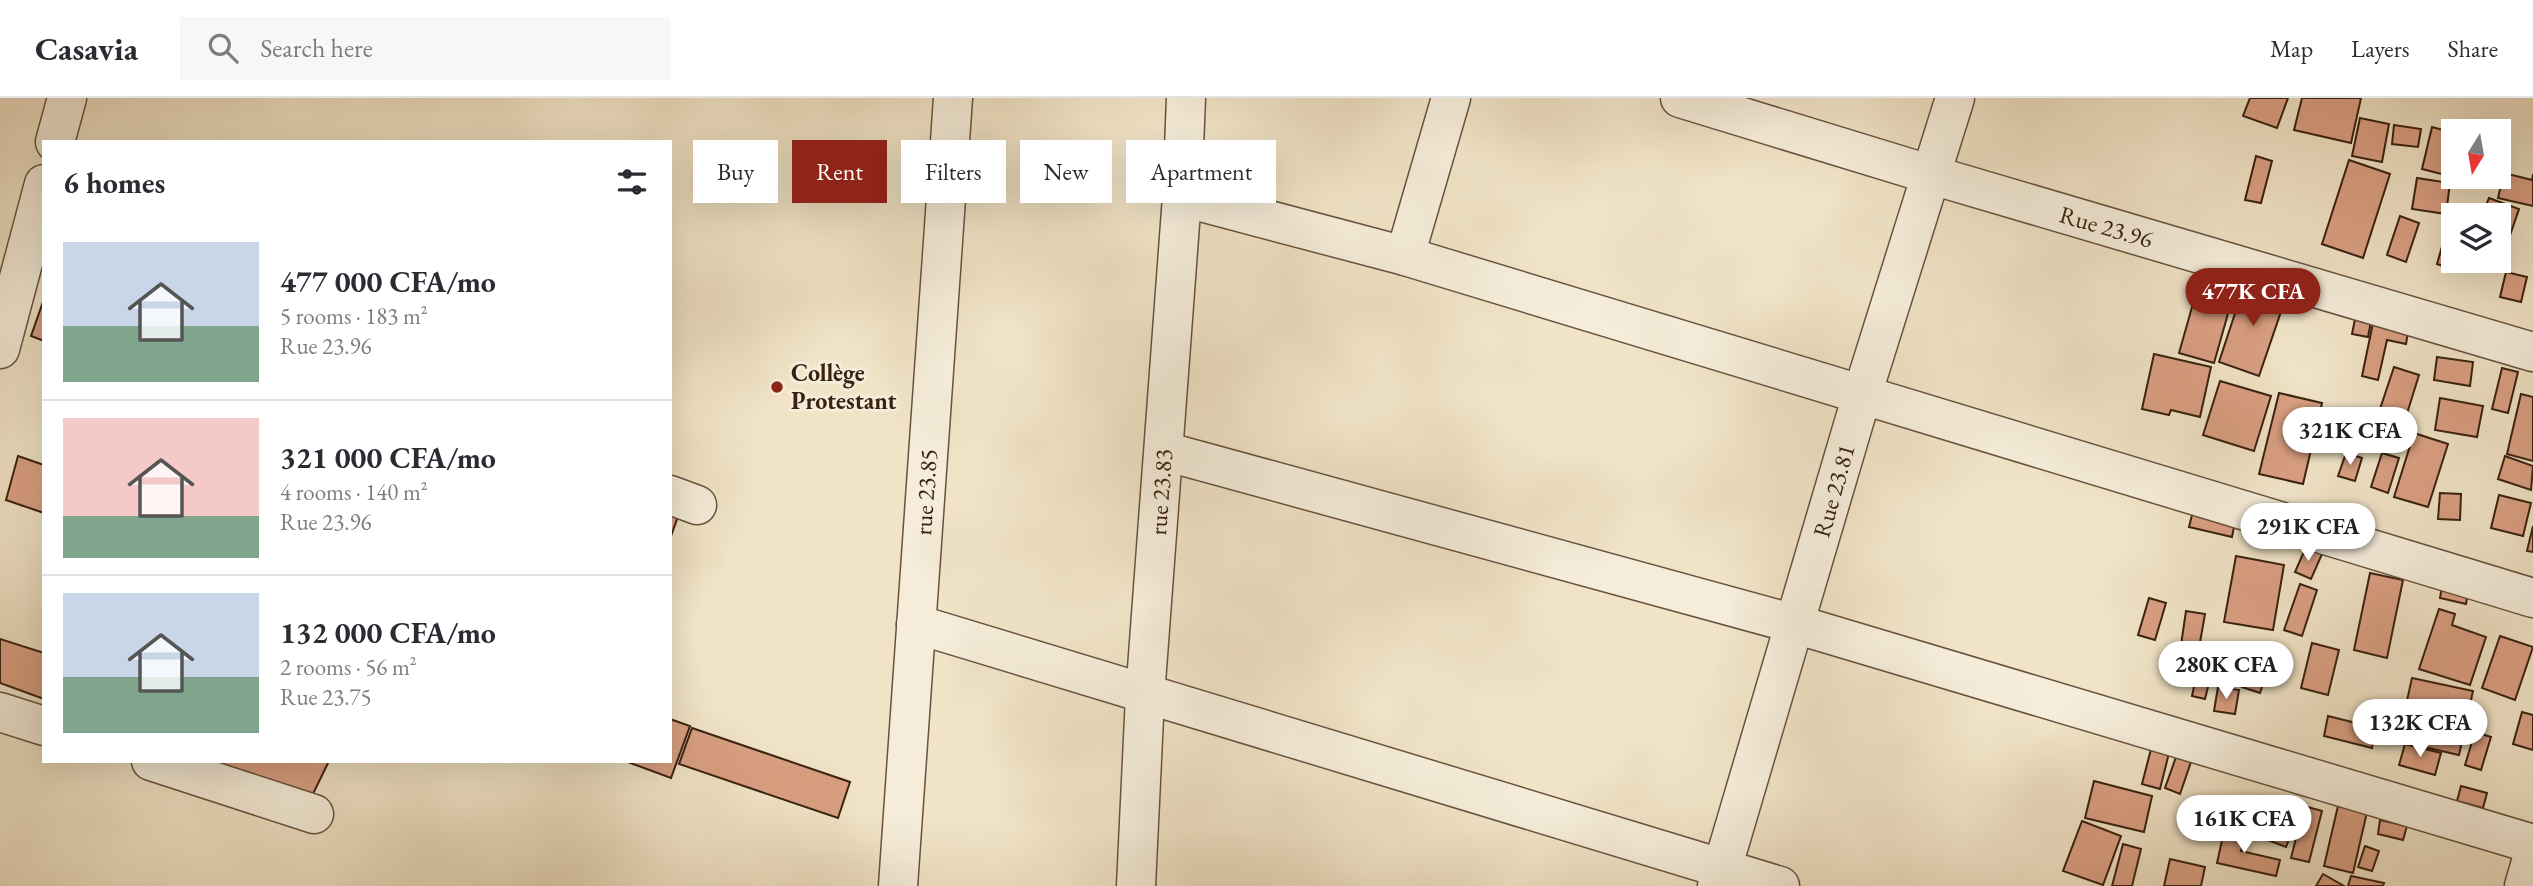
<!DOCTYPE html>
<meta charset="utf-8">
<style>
body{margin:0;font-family:"EB Garamond",serif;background:#f7f7f7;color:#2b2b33;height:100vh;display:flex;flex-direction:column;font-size:26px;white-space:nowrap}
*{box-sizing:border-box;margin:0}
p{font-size:23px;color:#7c7c81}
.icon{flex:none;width:38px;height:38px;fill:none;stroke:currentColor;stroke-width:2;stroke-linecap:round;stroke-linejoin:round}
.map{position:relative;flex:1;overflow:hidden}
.side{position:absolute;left:42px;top:42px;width:630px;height:623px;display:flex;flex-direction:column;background:#fff;border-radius:0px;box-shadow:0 7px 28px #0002}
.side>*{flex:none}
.guide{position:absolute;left:693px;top:42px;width:665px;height:63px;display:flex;gap:14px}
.needle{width:46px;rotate:191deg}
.buttons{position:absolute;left:2441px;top:21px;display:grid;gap:14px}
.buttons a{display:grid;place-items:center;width:70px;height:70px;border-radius:0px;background:#fff;box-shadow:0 7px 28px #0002;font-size:35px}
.price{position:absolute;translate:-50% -60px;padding:0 16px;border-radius:24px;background:#fff;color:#222;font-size:23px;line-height:46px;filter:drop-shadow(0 2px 4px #0008)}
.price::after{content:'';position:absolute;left:50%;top:42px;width:21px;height:16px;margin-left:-10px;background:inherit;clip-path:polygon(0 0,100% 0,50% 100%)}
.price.active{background:#8f2418;color:#fff}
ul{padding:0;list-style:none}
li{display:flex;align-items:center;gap:21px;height:175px;padding:0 21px}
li+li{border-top:2px solid #e1e1e2}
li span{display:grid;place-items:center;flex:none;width:196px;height:140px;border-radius:0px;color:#555}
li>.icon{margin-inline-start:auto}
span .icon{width:84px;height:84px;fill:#fffc;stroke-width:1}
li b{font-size:30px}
h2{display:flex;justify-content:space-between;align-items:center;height:84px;padding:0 21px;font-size:30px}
.pill{padding:0 24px;border-radius:0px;background:#fff;box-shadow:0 7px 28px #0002;font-size:24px;line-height:63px}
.pill.active{background:#8f2418;color:#fff}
header{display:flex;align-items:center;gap:42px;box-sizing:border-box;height:98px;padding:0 35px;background:#fff;border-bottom:2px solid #e1e1e2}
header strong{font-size:33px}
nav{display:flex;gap:38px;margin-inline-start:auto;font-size:24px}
.search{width:490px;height:63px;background:#f7f7f7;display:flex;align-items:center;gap:18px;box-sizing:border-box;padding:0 24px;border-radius:0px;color:#7c7c81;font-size:26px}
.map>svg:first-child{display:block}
.building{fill:#d99f82;stroke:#3a2110;stroke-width:2}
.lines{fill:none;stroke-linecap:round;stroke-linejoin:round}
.minor-casing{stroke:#68523e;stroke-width:41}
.minor{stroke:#f5edda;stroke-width:38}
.poi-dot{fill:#8f2418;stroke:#f5edda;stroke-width:2.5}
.labels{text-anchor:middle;stroke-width:6;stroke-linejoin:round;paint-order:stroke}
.street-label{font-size:24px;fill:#3a2110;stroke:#f5edda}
.poi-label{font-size:24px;font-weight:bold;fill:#3a2110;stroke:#f5edda;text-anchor:start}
</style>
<header>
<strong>Casavia</strong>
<div class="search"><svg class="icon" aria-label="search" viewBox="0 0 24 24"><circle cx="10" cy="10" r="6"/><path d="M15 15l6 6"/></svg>Search here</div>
<nav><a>Map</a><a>Layers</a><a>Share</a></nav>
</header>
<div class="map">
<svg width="2533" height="788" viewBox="0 0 2533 788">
<rect width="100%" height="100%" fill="#f0e3c6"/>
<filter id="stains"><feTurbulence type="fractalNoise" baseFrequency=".00286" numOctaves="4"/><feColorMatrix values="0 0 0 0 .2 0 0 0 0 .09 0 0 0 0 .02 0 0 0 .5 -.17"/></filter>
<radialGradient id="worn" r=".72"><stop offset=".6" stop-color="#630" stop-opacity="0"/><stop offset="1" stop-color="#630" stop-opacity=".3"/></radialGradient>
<g class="building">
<path d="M2250 0H2288L2277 30 2243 18Z"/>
<path d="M2302 0H2361L2351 45 2294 32Z"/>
<path d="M2360 20 2389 26 2382 64 2352 58Z"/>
<path d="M2394 27 2421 31 2418 49 2392 46Z"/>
<path d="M2432 29 2454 35 2453 79 2422 71Z"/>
<path d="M2256 58 2272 63 2261 105 2245 102Z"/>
<path d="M2349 62 2390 76 2363 160 2322 146Z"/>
<path d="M2504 75 2532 82 2533 76V108L2498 100Z"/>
<path d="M2417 80 2450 85 2446 116 2412 111Z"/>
<path d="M2489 100 2519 111 2506 149 2499 147V117H2482Z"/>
<path d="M2451 117H2454V163H2457L2455 172 2437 166Z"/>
<path d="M2400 118 2419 125 2406 164 2387 157Z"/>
<path d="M2506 174 2527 179 2521 204 2500 199Z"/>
<path d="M2246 182 2287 196 2259 278 2219 264Z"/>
<path d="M2198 188 2233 198 2214 265 2179 255Z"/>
<path d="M44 201V243L31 238Z"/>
<path d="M2357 211 2373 213 2368 239 2352 236Z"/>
<path d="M2374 220 2409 228 2406 246 2387 242 2378 282 2362 278Z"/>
<path d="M2154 256 2211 269 2200 319 2171 312 2169 317 2142 311Z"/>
<path d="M2437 259 2473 264 2470 288 2434 282Z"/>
<path d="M2394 269 2419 277 2405 322 2379 314Z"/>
<path d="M2502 270 2518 274 2508 315 2492 311Z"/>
<path d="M2220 283 2271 298 2254 353 2203 337Z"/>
<path d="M2279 295 2322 305 2303 386 2259 376Z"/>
<path d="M2521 296 2533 299V363L2507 356Z"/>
<path d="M2440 300 2483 308 2477 339 2435 332Z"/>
<path d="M2368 316 2398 323 2394 338 2364 331Z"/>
<path d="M2414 335 2448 346 2428 409 2394 399Z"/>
<path d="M2346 355 2362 360 2355 383 2338 378Z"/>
<path d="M2382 355 2399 360 2388 395 2371 389Z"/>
<path d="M18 358 44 367V415L6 402Z"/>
<path d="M2505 358 2533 368 2531 392 2498 381Z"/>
<path d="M2440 395 2461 396 2460 422 2438 421Z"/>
<path d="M2499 397 2531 405 2523 438 2491 430Z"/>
<path d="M670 407 681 410 670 441Z"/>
<path d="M2194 409 2236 419 2232 439 2189 429Z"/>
<path d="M2533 428V454L2527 453Z"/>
<path d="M2306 449 2322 456 2311 481 2295 474Z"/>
<path d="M2236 458 2284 467 2273 532 2224 524Z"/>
<path d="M2370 475 2403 482 2387 560 2354 552Z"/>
<path d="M2300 486 2317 492 2302 538 2284 532Z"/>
<path d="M2442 488 2468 494 2466 506 2440 500Z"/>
<path d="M2149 500 2166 505 2155 542 2138 537Z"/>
<path d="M2439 511 2455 516 2452 527 2486 539 2470 587 2419 571Z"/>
<path d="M2186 513 2205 516 2199 550 2181 547Z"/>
<path d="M2500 538 2533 549 2515 602 2482 590Z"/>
<path d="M0 541 44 555V601L0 585Z"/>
<path d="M2312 545 2339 552 2328 597 2301 590Z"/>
<path d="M2254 550 2273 556 2260 595 2242 589Z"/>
<path d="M2212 557 2231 564 2226 579 2207 573Z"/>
<path d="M2197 574 2211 577 2205 601 2192 598Z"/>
<path d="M2412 580 2473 593 2459 657 2398 643Z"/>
<path d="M2218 589 2239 592 2235 616 2214 613Z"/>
<path d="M2522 614 2533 617V652L2513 646Z"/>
<path d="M2328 618 2376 630 2372 650 2324 638Z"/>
<path d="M670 621 690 628 671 680 625 663H670Z"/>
<path d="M692 630 850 684 838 720 679 666Z"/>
<path d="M2475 634 2491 639 2481 672 2465 667Z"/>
<path d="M2405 646 2441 655 2435 677 2399 667Z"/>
<path d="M2151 651 2169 655 2160 691 2142 686Z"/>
<path d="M2176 659 2191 664 2180 696 2165 690Z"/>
<path d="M211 663H329L311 700Z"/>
<path d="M2094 683 2152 698 2144 734 2085 720Z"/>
<path d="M2461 688 2487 695 2483 710 2457 703Z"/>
<path d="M2269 707 2298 718 2286 749 2257 738Z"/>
<path d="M2304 708 2322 713 2309 764 2291 760Z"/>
<path d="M2338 708 2367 714 2353 775 2324 768Z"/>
<path d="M2380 722 2407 728 2403 742 2378 736Z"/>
<path d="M2082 723 2121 738 2103 787 2063 773Z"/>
<path d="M2225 729 2245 734 2241 753 2280 762 2276 778 2217 765Z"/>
<path d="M2123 746 2141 751 2132 788H2112Z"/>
<path d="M2365 748 2379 753 2372 773 2358 769Z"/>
<path d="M2170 761 2205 769 2201 788H2164Z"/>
<path d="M2323 776 2344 788H2316Z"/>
<path d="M2351 778 2384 785 2383 788H2348Z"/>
</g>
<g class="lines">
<defs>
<g id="minor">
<path d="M1680 0 1932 77 2533 254"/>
<path d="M55 44 67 0"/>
<path d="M1182 99 1405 158 2533 500"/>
<path d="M1405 158 1451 0"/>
<path d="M0 251 44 86"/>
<path d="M1164 353 1795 526 2533 746"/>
<path d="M670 397 697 407"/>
<path d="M916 526 1780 788"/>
<path d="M0 614 44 628"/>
<path d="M151 663 314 716"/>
<path d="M898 788 953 0"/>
<path d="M1136 788 1145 598 1182 99 1186 0"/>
<path d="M1717 788 1862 297 1955 0"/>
<path d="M2524 788 2533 757"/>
</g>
</defs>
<use href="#minor" class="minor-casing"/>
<use href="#minor" class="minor"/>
</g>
<circle class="poi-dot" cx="777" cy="289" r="7"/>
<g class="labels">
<g class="street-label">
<text transform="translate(2106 129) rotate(16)" y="8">Rue 23.96</text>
<text transform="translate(1834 393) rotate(-74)" y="8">Rue 23.81</text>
<text transform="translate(926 394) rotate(-86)" y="8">rue 23.85</text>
<text transform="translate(1161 394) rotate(-86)" y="8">rue 23.83</text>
</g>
<g class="poi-label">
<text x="791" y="283">Collège<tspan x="791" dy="28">Protestant</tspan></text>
</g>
</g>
<rect width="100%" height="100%" filter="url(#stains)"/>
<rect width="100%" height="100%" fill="url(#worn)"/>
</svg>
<div class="buttons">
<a><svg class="needle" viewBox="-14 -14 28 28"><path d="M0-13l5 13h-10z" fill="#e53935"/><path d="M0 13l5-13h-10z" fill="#7c7c81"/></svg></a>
<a><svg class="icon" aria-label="layers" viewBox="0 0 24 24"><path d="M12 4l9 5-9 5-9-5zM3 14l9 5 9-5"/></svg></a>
</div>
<b class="price active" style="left:2253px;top:230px">477K CFA</b>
<b class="price" style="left:2350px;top:369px">321K CFA</b>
<b class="price" style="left:2308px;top:465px">291K CFA</b>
<b class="price" style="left:2226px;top:603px">280K CFA</b>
<b class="price" style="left:2420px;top:661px">132K CFA</b>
<b class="price" style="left:2244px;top:757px">161K CFA</b>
<div class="guide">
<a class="pill">Buy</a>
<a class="pill active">Rent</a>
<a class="pill">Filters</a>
<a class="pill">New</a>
<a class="pill">Apartment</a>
</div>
<section class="side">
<h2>6 homes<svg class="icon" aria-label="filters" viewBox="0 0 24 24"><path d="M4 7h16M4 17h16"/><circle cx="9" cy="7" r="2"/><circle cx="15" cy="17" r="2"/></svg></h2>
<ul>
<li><span style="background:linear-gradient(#c9d6e8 60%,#7fa58c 0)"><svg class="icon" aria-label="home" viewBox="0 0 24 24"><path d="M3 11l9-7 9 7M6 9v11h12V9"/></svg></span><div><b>477 000 CFA/mo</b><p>5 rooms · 183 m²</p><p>Rue 23.96</p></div></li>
<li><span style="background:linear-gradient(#f6c9c9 70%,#7fa58c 0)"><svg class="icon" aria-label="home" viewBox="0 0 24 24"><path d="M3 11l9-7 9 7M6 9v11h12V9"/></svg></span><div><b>321 000 CFA/mo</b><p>4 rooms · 140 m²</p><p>Rue 23.96</p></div></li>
<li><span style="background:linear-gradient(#c9d6e8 60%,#7fa58c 0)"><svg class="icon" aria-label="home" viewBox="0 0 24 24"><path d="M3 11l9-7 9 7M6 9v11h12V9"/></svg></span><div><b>132 000 CFA/mo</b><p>2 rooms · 56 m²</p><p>Rue 23.75</p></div></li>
</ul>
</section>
</div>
